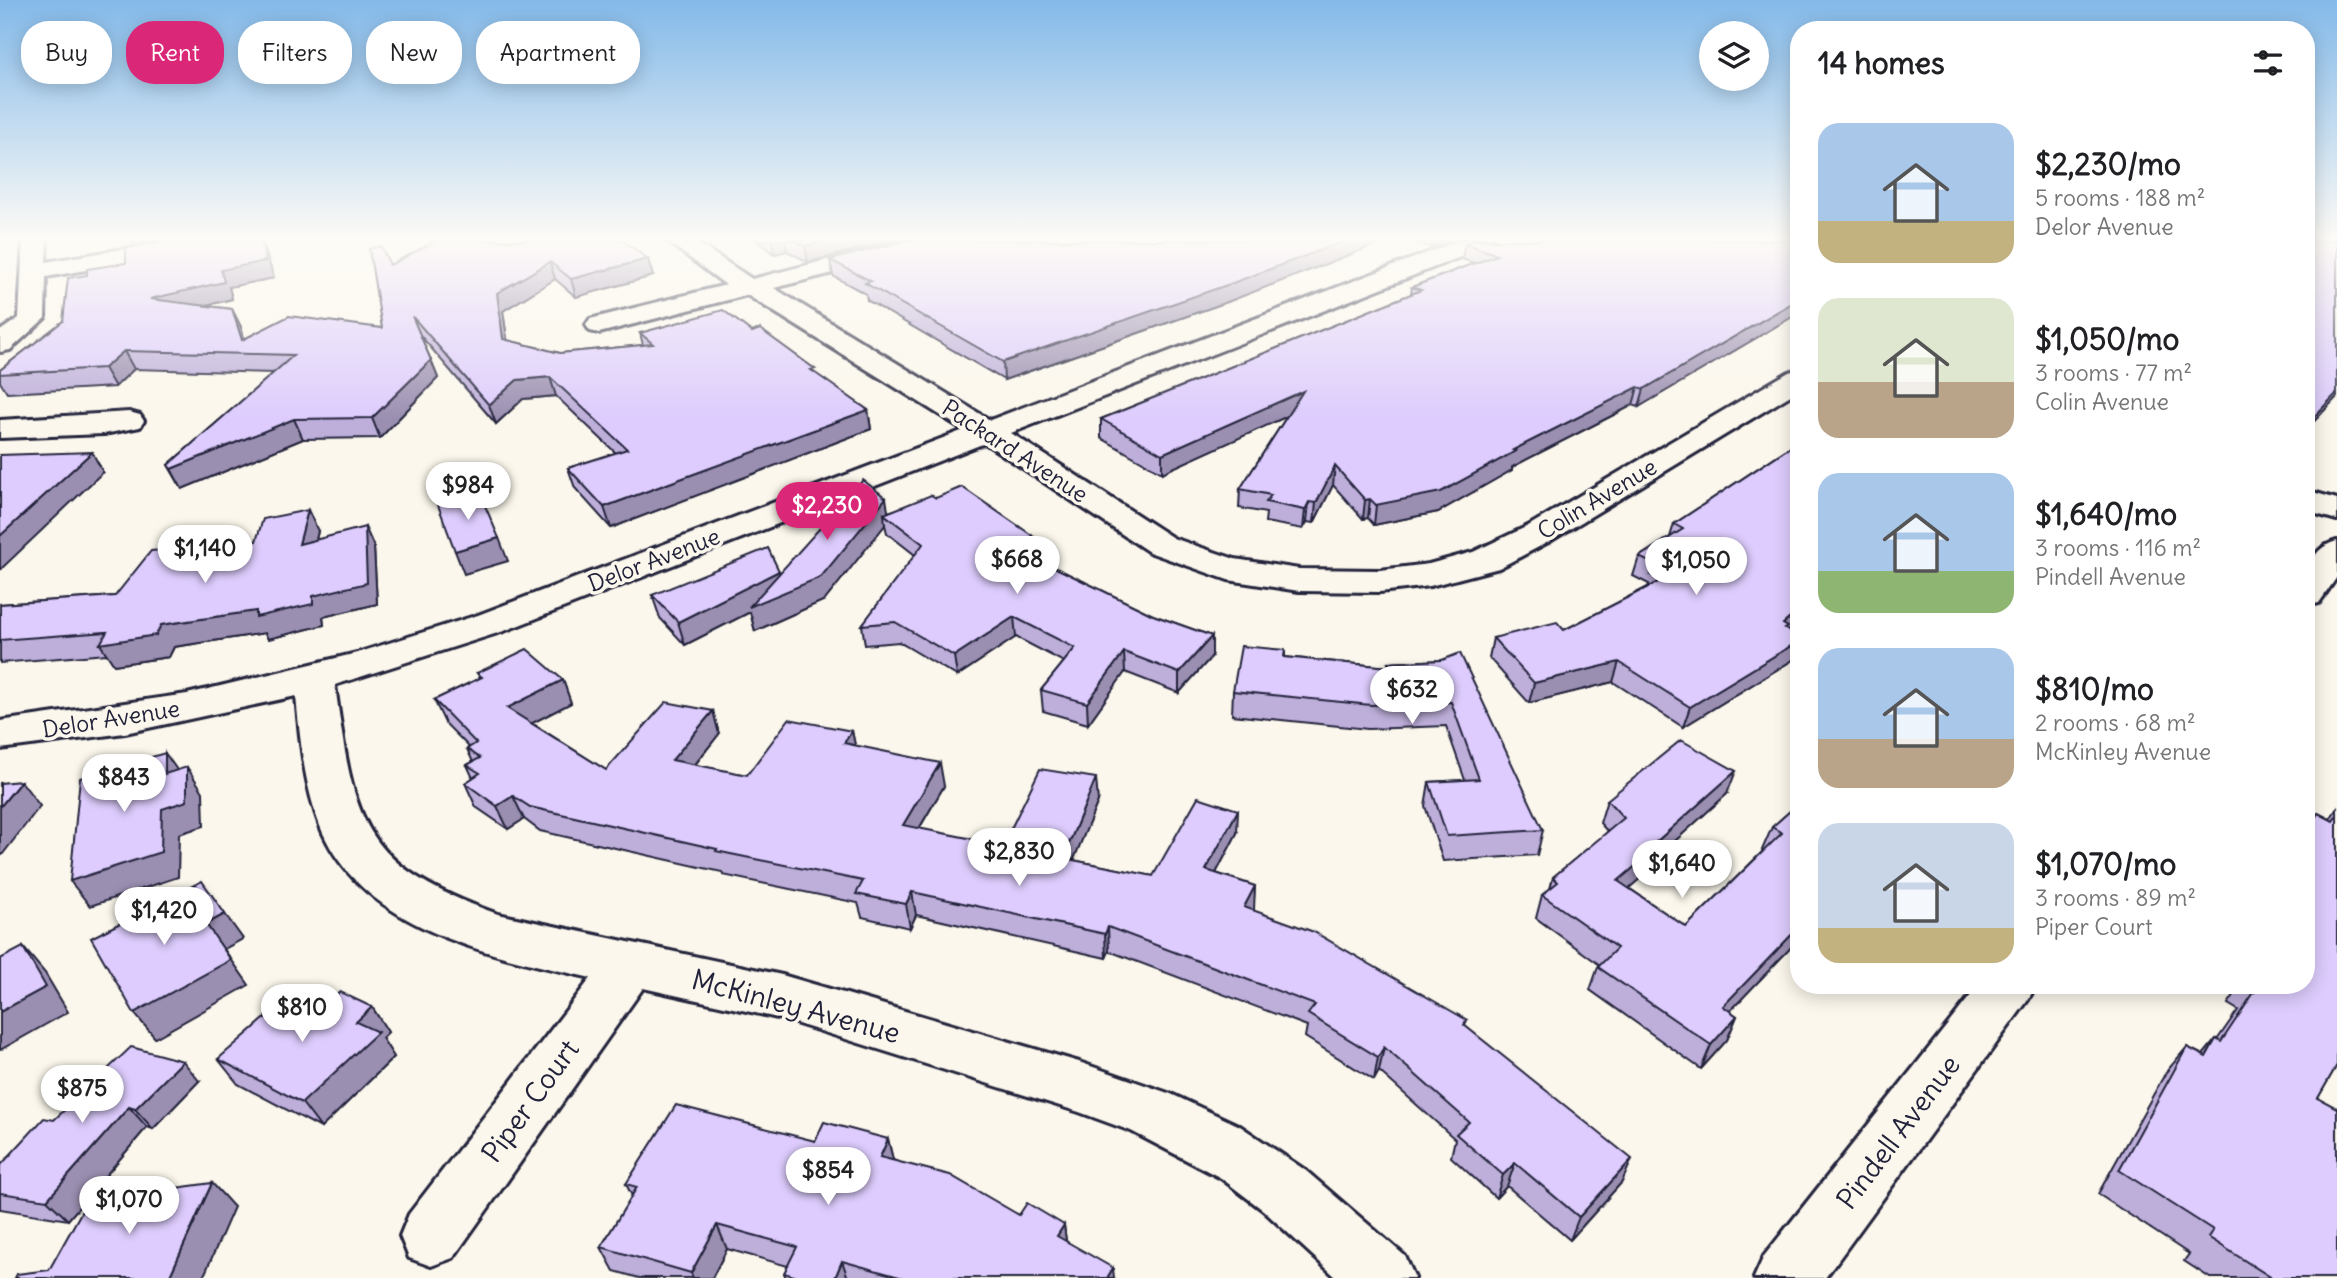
<!DOCTYPE html>
<meta charset="utf-8">
<style>
body{margin:0;font-family:Delius,sans-serif;background:#f2f2f2;color:#202124;height:100vh;display:flex;flex-direction:column;font-size:26px;white-space:nowrap}
*{box-sizing:border-box;margin:0}
p{font-size:23px;color:#757577}
.icon{flex:none;width:38px;height:38px;fill:none;stroke:currentColor;stroke-width:2;stroke-linecap:round;stroke-linejoin:round}
.map{position:relative;flex:1;overflow:hidden}
.panel{position:absolute;left:1790px;top:21px;width:525px;height:973px;display:flex;flex-direction:column;background:#fff;border-radius:28px;box-shadow:0 4px 18px #0003}
.panel>*{flex:none}
.top-card{position:absolute;left:21px;top:21px;width:665px;height:63px;display:flex;gap:14px}
.controls{position:absolute;left:1699px;top:21px;display:grid;gap:14px}
.controls a{display:grid;place-items:center;width:70px;height:70px;border-radius:50%;background:#fff;box-shadow:0 4px 18px #0003;font-size:35px}
.price{position:absolute;translate:-50% -60px;padding:0 16px;border-radius:24px;background:#fff;color:#222;font-size:23px;line-height:46px;filter:drop-shadow(0 2px 4px #0008)}
.price::after{content:'';position:absolute;left:50%;top:42px;width:21px;height:16px;margin-left:-10px;background:inherit;clip-path:polygon(0 0,100% 0,50% 100%)}
.price.selected{background:#db2777;color:#fff}
ul{padding:0;list-style:none}
li{display:flex;align-items:center;gap:21px;height:175px;padding:0 28px}
li span{display:grid;place-items:center;flex:none;width:196px;height:140px;border-radius:21px;color:#555}
li>.icon{margin-inline-start:auto}
span .icon{width:84px;height:84px;fill:#fffc;stroke-width:1}
li b{font-size:30px}
h2{display:flex;justify-content:space-between;align-items:center;height:84px;padding:0 28px;font-size:30px}
.pill{padding:0 24px;border-radius:28px;background:#fff;box-shadow:0 4px 18px #0003;font-size:24px;line-height:63px}
.pill.selected{background:#db2777;color:#fff}
.map>svg:first-child{display:block}
.lines{fill:none;stroke-linecap:round;stroke-linejoin:round}
.minor-casing{stroke:#22223b;stroke-width:6}
.minor{fill:#fbf7ec;fill-rule:evenodd}
.wall{fill:#beafda;stroke:#22223b;stroke-width:2}
.shaded-wall{fill:#9b8fb1;stroke:#22223b;stroke-width:2}
.building{fill:#ddccfd;stroke:#22223b;stroke-width:2}
.labels{text-anchor:middle;stroke-width:7;stroke-linejoin:round;paint-order:stroke}
.street-label{font-size:23px;fill:#22223b;stroke:#fbf7ec}
.near-street-label{font-size:28px;fill:#22223b;stroke:#fbf7ec}
</style>
<div class="map">
<svg width="2337" height="1278" viewBox="0 0 2337 1278">
<rect width="100%" height="100%" fill="#fbf7ec"/>
<filter id="ink" filterUnits="userSpaceOnUse"><feTurbulence type="fractalNoise" baseFrequency=".0143" numOctaves="2"/><feDisplacementMap in="SourceGraphic" scale="14" xChannelSelector="R" yChannelSelector="G"/><feConvolveMatrix kernelMatrix="1 2 1 2 8 2 1 2 1" color-interpolation-filters="sRGB"/></filter>
<g filter="url(#ink)">
<g class="lines">
<defs>
<g id="minor">
<path d="M23 240H47L46 262 176 240 185 242 189 247 185 252 177 254 46 277 45 318 10 350 0 352V331L19 318Z"/>
<path d="M666 240H693L752 279 906 240H946L943 245 774 288 990 420 1461 240H1494L1491 245 1011 433 1173 538 1235 559 1299 569 1380 570 1429 564 1473 552 1528 526 1789 372 1799 369V390L1552 540 1499 568 1430 586 1380 592 1299 591 1228 580 1149 552 985 443 504 631 335 685C354 821 359 865 498 914L782 975 1079 1062 1171 1094 1240 1126 1305 1170 1405 1256 1415 1278H1337L1263 1210 1221 1178 1131 1131 1079 1112 782 1019 643 988 453 1258 431 1266 409 1258 400 1236 409 1214 591 978C494 956 361 930 320 826 304 784 300 739 296 696L125 733 0 749V721L187 694 357 653 478 615 964 430 747 295 599 333 590 331 586 325 590 319 726 285Z"/>
<path d="M129 412 140 415 144 421 140 427 104 434 0 438V420Z"/>
<path d="M2306 490 2337 499V520L2306 511Z"/>
<path d="M2337 541V577L2319 603 2306 606C2306 579 2306 549 2337 541Z"/>
<path d="M1979 985H2036L2028 1000 1825 1278H1754L1764 1256Z"/>
</g>
</defs>
<use href="#minor" class="minor-casing"/>
<use href="#minor" class="minor"/>
</g>
<g class="wall">
<path d="M756 240H894L808 262 787 251 774 254Z"/>
<path d="M1411 240H1453L1432 248Z"/>
<path d="M1799 240 1639 407 1633 405 1512 467V470L1438 512 1374 525 1368 518 1363 519 1333 485 1314 523 1307 522 1303 529 1265 522 1266 513 1239 508 1240 489 1287 416 1162 473 1101 438V419L1411 294 1412 287 1474 263 1462 259 1465 243Z"/>
<path d="M630 246 653 276 576 297 555 279 503 311 507 340 560 353 643 345 640 333 752 332 868 410 871 429 611 528 575 488 568 468 616 453 556 396 523 399 496 424 420 335 438 378 380 438 303 439 182 489 168 465 274 373 134 369 115 387 7 393 0 382V370L63 321 87 275 126 263 274 278 229 287 232 299 205 306 232 309 241 327 244 339 382 328 390 265Z"/>
<path d="M830 260 1230 301 1004 380 867 300 866 294 833 276Z"/>
<path d="M1799 441V624L1790 631 1796 658 1683 727 1613 682 1529 703 1489 658 1493 638 1564 630 1648 587 1649 584 1633 576 1639 557 1670 537 1674 524Z"/>
<path d="M936 498 1033 536 1034 543 1038 546 1039 560 1153 615 1212 636V656L1179 693 1125 672 1088 724 1043 711 1041 690 1064 662 1016 637 957 676 899 642 865 645 862 625 915 555 887 533 885 525 825 600 755 631 750 612 685 645 660 618 652 595 779 571 780 573 888 512Z"/>
<path d="M318 531 316 540 374 547 377 604 323 617 324 625 268 639 265 633 174 647 169 657 114 665 107 654 0 663V604L115 596 256 541Z"/>
<path d="M1285 650V657L1388 667V663L1442 660 1543 830 1537 855 1443 861 1425 806 1429 782 1465 780 1446 726 1368 729 1232 715 1233 691Z"/>
<path d="M477 673 563 680 571 703 532 723 606 770 713 711 719 734 695 765 747 775 852 731 855 746 944 786 919 829 1003 845 1098 801 1073 860 1153 876 1237 833 1216 873 1255 886 1253 911 1467 1020 1465 1026 1622 1182 1570 1240 1507 1186 1496 1198 1451 1157 1455 1139 1379 1071 1374 1080 1305 1037 1307 1026 1109 951 1106 958 916 915 910 928 862 917 858 903 723 875 722 872 540 831 524 819 508 829 476 807 465 783 473 778 467 765 473 762 467 749 469 747 445 723 434 700 480 678Z"/>
<path d="M1727 794 1655 859 1651 869 1629 888 1686 927 1763 851 1762 850 1772 827 1799 803V939L1730 1011 1737 1016 1727 1040 1701 1069 1590 990 1598 967 1600 965 1536 918 1542 895 1550 889 1553 877 1608 832 1600 823 1607 800Z"/>
<path d="M2337 808V1065L2318 1098 2337 1278H2210L2184 1261 2189 1254 2098 1194 2166 1072 2187 1047 2203 1055 2216 1039 2217 1040 2238 1010 2228 1004 2241 985H2306V828L2318 813 2330 819Z"/>
<path d="M322 1007H372L388 1032 382 1038 394 1057 321 1128 238 1084 218 1059Z"/>
<path d="M199 1081 153 1129 147 1127 68 1220 0 1209V1166L54 1120Z"/>
<path d="M888 1139 893 1160 1019 1215 1064 1225 1066 1241 1114 1278H786L784 1273 788 1266 727 1249 712 1278H639L614 1271 601 1247 632 1196 626 1184 815 1141Z"/>
</g>
<g class="shaded-wall">
<path d="M132 240H161L134 245Z"/>
<path d="M260 240H262L274 278 229 287 232 299 159 316 150 299 221 270Z"/>
<path d="M772 240H785L787 251 774 254Z"/>
<path d="M829 240H894L808 262 805 246Z"/>
<path d="M1348 240H1388L1230 301 1004 380 1003 362Z"/>
<path d="M1433 240H1453L1432 248Z"/>
<path d="M648 259 653 276 576 297 571 279Z"/>
<path d="M550 262 555 279 503 311 510 358 503 339 497 293Z"/>
<path d="M1799 299V313L1639 407 1644 389Z"/>
<path d="M232 309 241 327 249 354 242 340Z"/>
<path d="M124 351 134 369 115 387 104 368Z"/>
<path d="M431 360 438 378 380 438 372 418Z"/>
<path d="M550 377 556 396 523 399 496 424 489 405 517 380Z"/>
<path d="M1638 387 1633 405 1512 467V470L1438 512 1374 525 1376 505 1513 450Z"/>
<path d="M1303 391 1301 410 1162 473V454Z"/>
<path d="M2337 393V397L2306 430V425Z"/>
<path d="M868 410 871 429 611 528 604 507Z"/>
<path d="M294 419 303 439 182 489 171 469Z"/>
<path d="M92 452 103 472 0 570V536Z"/>
<path d="M1335 466 1333 485 1314 523 1316 503Z"/>
<path d="M886 498 889 518 884 514 885 525 825 600 755 631 750 612 685 645 678 622 779 571 784 592Z"/>
<path d="M1370 499 1368 518 1363 519 1365 500Z"/>
<path d="M1309 502 1307 522 1303 529 1305 510Z"/>
<path d="M308 510 318 531 310 565 299 544Z"/>
<path d="M365 527 374 547 377 604 323 617 324 625 268 639 265 633 174 647 169 657 114 665 100 644 161 625 313 596Z"/>
<path d="M1033 536 1034 547 1038 546 1039 565 1023 552 1027 539Z"/>
<path d="M499 538 508 561 464 574 455 551Z"/>
<path d="M1799 610V624L1784 636 1783 624Z"/>
<path d="M1014 617 1016 637 957 676 954 656Z"/>
<path d="M1212 636V656L1179 693V673Z"/>
<path d="M1799 641V651L1796 658 1683 727 1690 707Z"/>
<path d="M1124 652 1125 672 1088 724 1087 703Z"/>
<path d="M1619 662 1613 682 1529 703 1534 683Z"/>
<path d="M563 680 571 703 517 731 507 708Z"/>
<path d="M713 711 719 734 680 783 672 760Z"/>
<path d="M852 731 857 754 844 743Z"/>
<path d="M165 753 182 777 165 774Z"/>
<path d="M940 763 944 786 907 849 903 825Z"/>
<path d="M187 767 203 792 204 826 179 834 178 877 90 906 70 881 162 809Z"/>
<path d="M1736 771 1727 794 1655 859 1651 869 1611 904 1618 881 1655 843Z"/>
<path d="M1096 778 1098 801 1065 881 1063 858Z"/>
<path d="M21 781 40 806 2 855 0 853V807Z"/>
<path d="M513 796 524 819 508 829 497 806Z"/>
<path d="M1238 810 1237 833 1205 894 1206 870Z"/>
<path d="M1255 886 1254 910 1243 931 1244 907Z"/>
<path d="M912 892 916 915 910 928 906 904Z"/>
<path d="M225 914 243 939 224 949 249 985 155 1038 134 1013 206 924Z"/>
<path d="M1108 927 1109 951 1106 958 1105 934Z"/>
<path d="M1799 927V939L1712 1030 1723 1006Z"/>
<path d="M23 947 45 973 68 1012 0 1050V1012Z"/>
<path d="M372 1007 388 1032 382 1038 394 1057 321 1128 302 1103 356 1022Z"/>
<path d="M1737 1016 1727 1040 1701 1069 1711 1045Z"/>
<path d="M1384 1047 1379 1071 1374 1080 1378 1057Z"/>
<path d="M183 1061 199 1081 153 1129 135 1109Z"/>
<path d="M129 1107 147 1127 68 1220 47 1200Z"/>
<path d="M888 1139 894 1164 880 1157Z"/>
<path d="M1632 1159 1622 1182 1570 1240 1579 1217Z"/>
<path d="M1515 1163 1507 1186 1496 1198 1503 1175Z"/>
<path d="M212 1183 234 1207 203 1278H169Z"/>
<path d="M717 1225 727 1249 712 1278H693L691 1273Z"/>
<path d="M1064 1225 1067 1249 1057 1236Z"/>
<path d="M842 1261 848 1278H835Z"/>
<path d="M1113 1268 1114 1278H1107Z"/>
</g>
<g class="building">
<path d="M172 240H260L266 261 221 270 224 282 150 299 232 309 242 340 289 316 382 328 369 249 381 246 390 265 437 240H622L648 259 571 279 550 262 497 293 503 339 560 353 653 344 640 333 723 310 752 332 760 329 815 369 811 370 868 410 604 507 568 468 627 449 550 377 517 380 489 405 412 316 431 360 372 418 294 419 171 469 168 465 294 355 124 351 104 368 0 374V370L63 321 68 278 87 275V269L126 263V248Z"/>
<path d="M793 240H829L805 246Z"/>
<path d="M908 240H1348L1230 284 1003 362 865 283 871 281 830 260Z"/>
<path d="M1472 240H1799V299L1644 389 1638 387 1513 450 1516 451 1441 492 1376 505 1370 499 1365 500 1335 466 1316 503 1309 502 1305 510 1266 502 1271 495 1240 489 1303 391 1162 454 1101 419 1421 290 1412 287 1497 255 1465 243Z"/>
<path d="M2306 240H2337V393L2306 425Z"/>
<path d="M1799 441V610L1783 624 1788 627 1785 629 1799 636V641L1690 707 1619 662 1534 683 1493 638 1557 622 1564 630 1662 580 1651 575 1662 568 1639 557 1683 529 1674 524Z"/>
<path d="M92 452 0 536V455Z"/>
<path d="M863 480 886 498 821 577 749 607Z"/>
<path d="M962 487 1033 536 1027 539 1038 546 1023 552 1153 615 1212 636 1179 673 1124 652 1087 703 1041 690 1075 648 1014 617 954 656 895 622 862 625 923 544 884 514 931 495 936 498Z"/>
<path d="M480 494 499 538 455 551 438 505Z"/>
<path d="M308 510 299 544 365 527 367 583 313 596V604L256 617V611L161 625 156 635 100 644 107 632 0 640V604L115 596 151 551 256 541 263 519Z"/>
<path d="M768 548 779 571 678 622 652 595Z"/>
<path d="M1241 646 1285 650 1284 657 1390 667 1388 663 1442 660 1460 653 1543 830 1447 836 1429 782 1479 779 1451 702 1371 705 1233 691Z"/>
<path d="M527 649 563 680 507 708 606 770 666 702 713 711 672 760 747 775 789 719 852 731 844 743 940 763 903 825 1003 845 1040 769 1096 778 1063 858 1153 876 1198 797 1238 810 1206 870 1255 886 1244 907 1314 932 1467 1020 1464 1025 1632 1159 1579 1217 1515 1163 1503 1175 1456 1134 1469 1122 1384 1047 1378 1057 1308 1014 1315 1005 1108 927 1105 934 912 892 906 904 856 894 863 881 716 851 717 849 530 807 513 796 497 806 465 783 480 773 467 765 480 758 467 749 476 743 434 700 482 677 477 673Z"/>
<path d="M1681 740 1736 771 1655 843 1659 846 1618 881 1686 927 1782 833 1772 827 1799 803V927L1723 1006 1737 1016 1711 1045 1598 967 1617 948 1542 895 1558 882 1553 877 1624 818 1607 800Z"/>
<path d="M165 753V774L187 767V801L162 809 161 852 70 881 80 778Z"/>
<path d="M21 781 0 807V783Z"/>
<path d="M2318 813 2333 821 2337 815V1065L2318 1098 2337 1108V1278H2272L2208 1237 2213 1230 2119 1170 2187 1047 2206 1057 2216 1039 2221 1042 2259 985H2306V833Z"/>
<path d="M202 881 225 914 206 924 231 960 134 1013 91 938Z"/>
<path d="M23 947 46 987 0 1012V959Z"/>
<path d="M340 992 372 1007 356 1022 378 1032 302 1103 218 1059 294 993 322 1007Z"/>
<path d="M131 1047 183 1061 135 1109 129 1107 47 1200 0 1193V1166L44 1118 54 1120Z"/>
<path d="M676 1105 815 1141 824 1122 888 1139 880 1157 950 1175 1019 1215 1027 1203 1064 1225 1057 1236 1113 1268 1107 1278H903L842 1261 835 1278H801L784 1273 797 1247 717 1225 691 1273 601 1247 637 1187 626 1184Z"/>
<path d="M212 1183 169 1278H15L17 1274 49 1270 88 1200Z"/>
</g>
</g>
<linearGradient id="sky" x2="0" y2="1"><stop stop-color="#83b9e9"/><stop offset="0.57" stop-color="#fdfbf6"/><stop offset="1" stop-color="#fdfbf6" stop-opacity="0"/></linearGradient>
<rect width="2337" height="419" fill="url(#sky)"/>
<g class="labels">
<g class="street-label">
<text transform="translate(1015 451) rotate(33)" y="8">Packard Avenue</text>
<text transform="translate(1597 499) rotate(-31)" y="8">Colin Avenue</text>
<text transform="translate(654 560) rotate(-21)" y="8">Delor Avenue</text>
<text transform="translate(111 719) rotate(-9)" y="8">Delor Avenue</text>
</g>
<g class="near-street-label">
<text transform="translate(796 1006) rotate(15)" y="10">McKinley Avenue</text>
<text transform="translate(530 1101) rotate(-54)" y="10">Piper Court</text>
<text transform="translate(1898 1132) rotate(-53)" y="10">Pindell Avenue</text>
</g>
</g>
</svg>
<div class="controls">
<a><svg class="icon" aria-label="layers" viewBox="0 0 24 24"><path d="M12 4l9 5-9 5-9-5zM3 14l9 5 9-5"/></svg></a>
</div>
<b class="price" style="left:468px;top:522px">$984</b>
<b class="price selected" style="left:827px;top:542px">$2,230</b>
<b class="price" style="left:205px;top:585px">$1,140</b>
<b class="price" style="left:1017px;top:596px">$668</b>
<b class="price" style="left:1696px;top:597px">$1,050</b>
<b class="price" style="left:1412px;top:726px">$632</b>
<b class="price" style="left:124px;top:814px">$843</b>
<b class="price" style="left:1019px;top:888px">$2,830</b>
<b class="price" style="left:1682px;top:900px">$1,640</b>
<b class="price" style="left:164px;top:947px">$1,420</b>
<b class="price" style="left:302px;top:1044px">$810</b>
<b class="price" style="left:82px;top:1125px">$875</b>
<b class="price" style="left:828px;top:1207px">$854</b>
<b class="price" style="left:129px;top:1236px">$1,070</b>
<div class="top-card">
<a class="pill">Buy</a>
<a class="pill selected">Rent</a>
<a class="pill">Filters</a>
<a class="pill">New</a>
<a class="pill">Apartment</a>
</div>
<section class="panel">
<h2>14 homes<svg class="icon" aria-label="filters" viewBox="0 0 24 24"><path d="M4 7h16M4 17h16"/><circle cx="9" cy="7" r="2"/><circle cx="15" cy="17" r="2"/></svg></h2>
<ul>
<li><span style="background:linear-gradient(#a9c7e8 70%,#c2b280 0)"><svg class="icon" aria-label="home" viewBox="0 0 24 24"><path d="M3 11l9-7 9 7M6 9v11h12V9"/></svg></span><div><b>$2,230/mo</b><p>5 rooms · 188 m²</p><p>Delor Avenue</p></div></li>
<li><span style="background:linear-gradient(#dfe7d0 60%,#b9a48a 0)"><svg class="icon" aria-label="home" viewBox="0 0 24 24"><path d="M3 11l9-7 9 7M6 9v11h12V9"/></svg></span><div><b>$1,050/mo</b><p>3 rooms · 77 m²</p><p>Colin Avenue</p></div></li>
<li><span style="background:linear-gradient(#a9c7e8 70%,#8fb573 0)"><svg class="icon" aria-label="home" viewBox="0 0 24 24"><path d="M3 11l9-7 9 7M6 9v11h12V9"/></svg></span><div><b>$1,640/mo</b><p>3 rooms · 116 m²</p><p>Pindell Avenue</p></div></li>
<li><span style="background:linear-gradient(#a9c7e8 65%,#b9a48a 0)"><svg class="icon" aria-label="home" viewBox="0 0 24 24"><path d="M3 11l9-7 9 7M6 9v11h12V9"/></svg></span><div><b>$810/mo</b><p>2 rooms · 68 m²</p><p>McKinley Avenue</p></div></li>
<li><span style="background:linear-gradient(#c9d6e8 75%,#c2b280 0)"><svg class="icon" aria-label="home" viewBox="0 0 24 24"><path d="M3 11l9-7 9 7M6 9v11h12V9"/></svg></span><div><b>$1,070/mo</b><p>3 rooms · 89 m²</p><p>Piper Court</p></div></li>
</ul>
</section>
</div>
